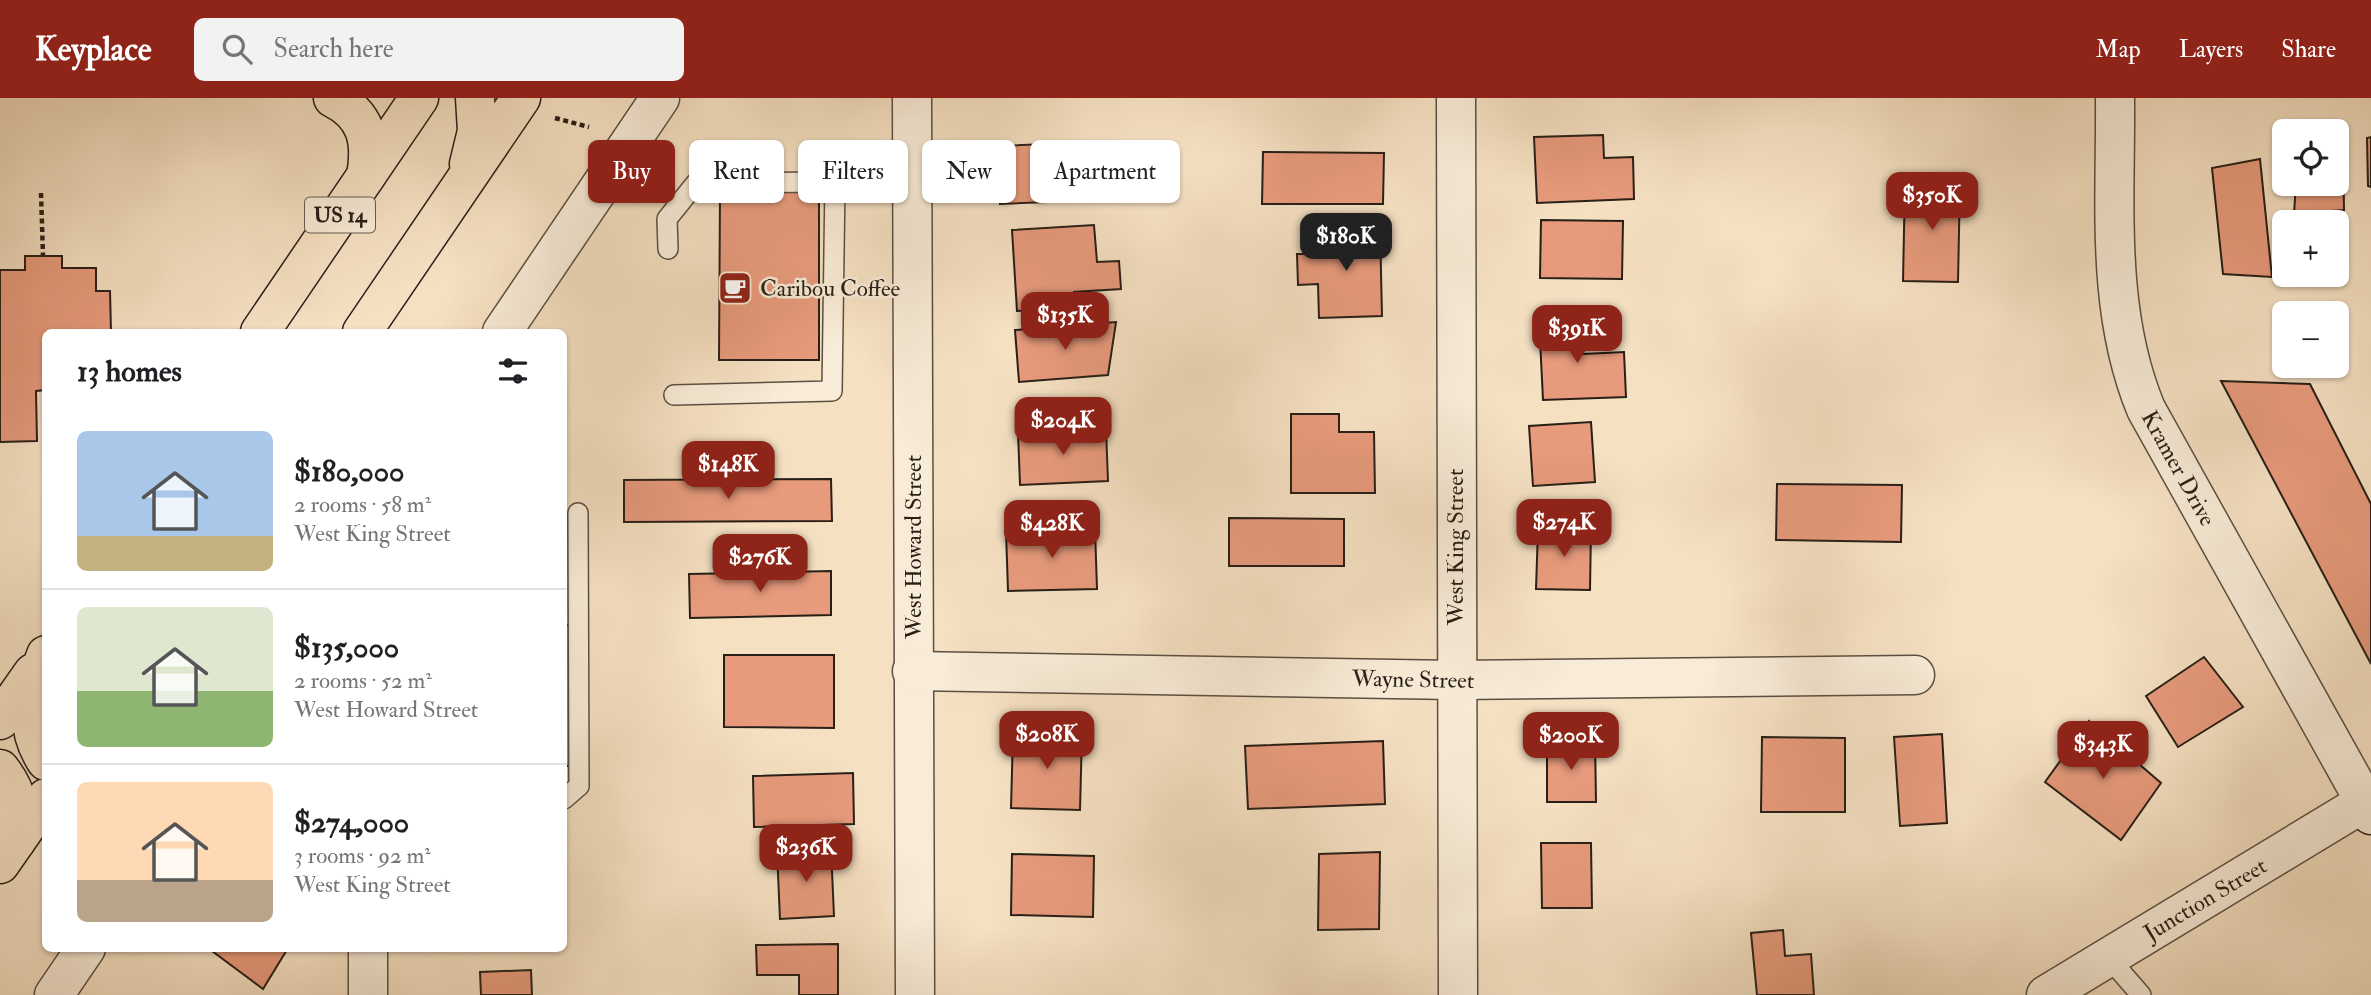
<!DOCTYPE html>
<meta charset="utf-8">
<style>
body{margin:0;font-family:"IM FELL Double Pica",serif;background:#f2f2f2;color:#202124;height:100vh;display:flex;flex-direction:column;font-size:26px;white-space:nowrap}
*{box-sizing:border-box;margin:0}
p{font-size:23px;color:#757577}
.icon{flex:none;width:38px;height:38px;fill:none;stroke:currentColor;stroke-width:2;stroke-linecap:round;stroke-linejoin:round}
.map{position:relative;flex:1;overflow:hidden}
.sheet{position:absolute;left:42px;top:231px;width:525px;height:623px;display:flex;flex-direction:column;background:#fff;border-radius:10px;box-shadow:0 2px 5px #0004}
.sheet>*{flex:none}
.banner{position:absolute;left:588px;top:42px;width:665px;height:63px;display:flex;gap:14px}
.controls{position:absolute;left:2272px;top:21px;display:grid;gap:14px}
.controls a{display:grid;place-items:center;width:77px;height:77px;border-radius:10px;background:#fff;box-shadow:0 2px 5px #0004;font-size:35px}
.price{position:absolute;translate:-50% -60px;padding:0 16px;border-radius:14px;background:#8f2418;color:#fff;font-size:23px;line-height:46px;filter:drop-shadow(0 2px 4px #0008)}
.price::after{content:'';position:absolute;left:50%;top:42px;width:21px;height:16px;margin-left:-10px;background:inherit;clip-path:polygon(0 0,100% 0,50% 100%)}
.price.active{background:#222;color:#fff}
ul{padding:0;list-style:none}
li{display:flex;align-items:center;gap:21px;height:175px;padding:0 35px}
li+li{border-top:2px solid #e0e0e0}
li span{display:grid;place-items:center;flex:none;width:196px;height:140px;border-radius:10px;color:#555}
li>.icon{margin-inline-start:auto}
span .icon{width:84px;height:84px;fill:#fffc;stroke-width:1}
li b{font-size:30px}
h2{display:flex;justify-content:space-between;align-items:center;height:84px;padding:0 35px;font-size:30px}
.tag{padding:0 24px;border-radius:10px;background:#fff;box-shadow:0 2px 5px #0004;font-size:24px;line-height:63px}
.tag.active{background:#8f2418;color:#fff}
header{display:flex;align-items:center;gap:42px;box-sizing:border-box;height:98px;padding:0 35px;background:#8f2418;color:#fff}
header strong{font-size:33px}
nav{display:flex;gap:38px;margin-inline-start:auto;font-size:24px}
.search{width:490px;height:63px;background:#f2f2f2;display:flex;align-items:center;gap:18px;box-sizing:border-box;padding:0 24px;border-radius:10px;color:#757577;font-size:26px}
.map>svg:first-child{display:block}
.building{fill:#e79a7c;stroke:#281f17;stroke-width:2}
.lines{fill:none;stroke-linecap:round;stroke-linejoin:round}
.service-casing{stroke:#5b4f42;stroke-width:22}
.minor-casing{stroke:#5b4f42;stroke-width:41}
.tertiary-casing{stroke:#5b4f42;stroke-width:41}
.secondary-casing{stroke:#281f17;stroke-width:41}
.trunk-casing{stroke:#281f17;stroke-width:41}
.path{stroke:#281f17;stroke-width:4.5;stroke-dasharray:5 3.5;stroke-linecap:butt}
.service{stroke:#f8ebd7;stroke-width:19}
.minor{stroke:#f8ebd7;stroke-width:38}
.tertiary{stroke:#f8ebd7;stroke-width:38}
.secondary{stroke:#f8ebd7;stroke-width:38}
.trunk{stroke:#f5e0c2;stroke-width:38}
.labels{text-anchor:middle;stroke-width:5;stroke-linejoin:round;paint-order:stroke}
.shield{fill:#f8ebd7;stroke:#665c51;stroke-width:2}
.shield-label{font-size:21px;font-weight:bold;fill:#281f17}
.poi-label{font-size:23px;fill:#281f17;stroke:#f8ebd7;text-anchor:start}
.street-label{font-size:23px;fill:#281f17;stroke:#f8ebd7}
</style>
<header>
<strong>Keyplace</strong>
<div class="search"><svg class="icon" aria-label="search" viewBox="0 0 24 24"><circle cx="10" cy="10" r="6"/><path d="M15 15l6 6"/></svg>Search here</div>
<nav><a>Map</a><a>Layers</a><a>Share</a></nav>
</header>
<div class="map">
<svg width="2371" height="897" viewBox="0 0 2371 897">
<rect width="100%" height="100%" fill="#f5e0c2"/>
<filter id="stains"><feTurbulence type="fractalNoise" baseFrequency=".00286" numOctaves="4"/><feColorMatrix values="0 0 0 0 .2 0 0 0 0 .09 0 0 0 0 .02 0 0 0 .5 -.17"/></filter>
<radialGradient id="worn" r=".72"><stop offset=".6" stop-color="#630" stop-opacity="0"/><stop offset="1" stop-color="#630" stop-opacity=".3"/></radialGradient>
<g class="building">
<path d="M1603 37 1604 60 1633 59 1634 101 1537 105 1534 39Z"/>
<path d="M2371 39V89L2368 88 2367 40Z"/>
<path d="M1120 43 1121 79 1072 82 1073 103 1000 106 998 48Z"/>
<path d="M2336 44H2343L2344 112 2294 116 2296 86H2336Z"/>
<path d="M1263 54 1384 55 1383 106H1262Z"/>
<path d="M2260 61 2272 179 2223 176 2212 70Z"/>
<path d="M1905 83 1960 84 1958 184 1903 183Z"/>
<path d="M720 93H819V262H719Z"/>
<path d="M1541 122 1623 123 1622 181 1540 180Z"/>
<path d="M1094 127 1097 164 1119 163 1121 191 1074 194 1075 210 1017 213 1012 132Z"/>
<path d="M1380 130 1382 218 1319 220 1318 186 1298 187 1297 156H1321V132Z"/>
<path d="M25 158H62V170H96V193H110L111 234H46V292L36 293 37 343 0 344V172H25Z"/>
<path d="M1581 220 1583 256 1624 254 1626 299 1543 302 1539 221Z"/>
<path d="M1116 224 1108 277 1019 284 1015 232Z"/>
<path d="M2221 283 2310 286 2371 406V566Z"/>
<path d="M1291 316H1339V334H1374L1375 395H1291Z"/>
<path d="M1591 324 1595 384 1533 388 1529 328Z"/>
<path d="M1106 331 1108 383 1020 387 1018 335Z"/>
<path d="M831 381 832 423 624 424V382Z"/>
<path d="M1777 386 1902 387 1901 444 1776 442Z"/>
<path d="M1229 420 1344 421V468H1229Z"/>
<path d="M1095 431 1097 491 1008 493 1006 434Z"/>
<path d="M1538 431H1591L1590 492 1536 491Z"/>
<path d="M831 473V517L690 520 689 476Z"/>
<path d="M564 527H577L573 668H564Z"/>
<path d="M724 557H834V630L724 629Z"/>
<path d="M2204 559 2243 609 2178 649 2146 598Z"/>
<path d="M2089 623 2161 685 2121 742 2045 684Z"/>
<path d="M1013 635 1082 636 1080 712 1011 710Z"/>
<path d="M1942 636 1947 725 1900 728 1894 639Z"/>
<path d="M1762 639 1845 640V714H1761Z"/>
<path d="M1383 643 1385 706 1248 711 1245 648Z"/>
<path d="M1595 643 1596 704H1547V644Z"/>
<path d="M853 675 854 726 754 729 753 678Z"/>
<path d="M1541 745H1591L1592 810H1542Z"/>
<path d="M831 750 834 818 780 821 777 753Z"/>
<path d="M1380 754 1379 831 1318 832 1319 756Z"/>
<path d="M1012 756 1094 758 1093 819 1011 817Z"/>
<path d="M1783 832 1785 858 1811 856 1814 897H1757L1751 835Z"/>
<path d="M838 846V897H799V877H757L756 847Z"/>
<path d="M208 850H288L263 891Z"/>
<path d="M531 872 532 897H481L480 874Z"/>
</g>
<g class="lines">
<defs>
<g id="service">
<path d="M668 151 667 121 696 85 835 84 832 293 674 297"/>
<path d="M564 701 579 688 578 415"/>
<path d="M2108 859 2141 897"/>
</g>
<g id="minor">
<path d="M912 0 915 897"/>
<path d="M1456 0 1458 897"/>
<path d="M912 573 1455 582 1915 577"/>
<path d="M368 850V897"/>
</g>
<g id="tertiary">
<path d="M502 234 660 0"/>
<path d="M54 897 86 850"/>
<path d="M2046 897 2365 704 2146 311C2105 212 2116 105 2115 0"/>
</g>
<path id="secondary" d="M2371 699 2365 704 2371 717"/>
<g id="trunk">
<path d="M333 0C367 17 372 44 366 78"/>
<path d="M469 66 477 33 475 0"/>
<path d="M260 234 419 0"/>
<path d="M362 234 521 0"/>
<path d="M46 557C32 595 22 626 46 663"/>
<path d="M0 622 33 575"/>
<path d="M0 671C19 695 21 714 16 743"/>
<path d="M0 766 46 700"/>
</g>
</defs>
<use href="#service" class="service-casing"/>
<use href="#minor" class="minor-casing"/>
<use href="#tertiary" class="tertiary-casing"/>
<use href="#secondary" class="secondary-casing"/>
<use href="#trunk" class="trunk-casing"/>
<g class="path">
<path d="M555 20 589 29"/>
<path d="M41 95 43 158"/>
</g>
<use href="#service" class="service"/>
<use href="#minor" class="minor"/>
<use href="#tertiary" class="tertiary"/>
<use href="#secondary" class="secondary"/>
<use href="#trunk" class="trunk"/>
</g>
<defs>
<symbol id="cafe-square" viewBox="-11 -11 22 22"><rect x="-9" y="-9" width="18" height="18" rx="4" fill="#8f2418" stroke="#f8ebd7"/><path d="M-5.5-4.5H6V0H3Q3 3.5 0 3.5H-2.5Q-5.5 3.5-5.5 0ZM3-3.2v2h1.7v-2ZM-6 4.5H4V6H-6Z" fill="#fff"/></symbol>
</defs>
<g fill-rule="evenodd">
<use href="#cafe-square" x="716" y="171" width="38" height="38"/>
</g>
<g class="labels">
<rect class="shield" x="305" y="99.5" width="70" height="35" rx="5"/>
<g class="shield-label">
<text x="340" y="124">US 14</text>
</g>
<g class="poi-label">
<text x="760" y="198">Caribou Coffee</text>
</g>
<g class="street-label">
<text transform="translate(2179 370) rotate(61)" y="8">Kramer Drive</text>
<text transform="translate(913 449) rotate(-90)" y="8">West Howard Street</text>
<text transform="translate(1455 449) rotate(-90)" y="8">West King Street</text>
<text transform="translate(1413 581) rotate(1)" y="8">Wayne Street</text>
<text transform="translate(2205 801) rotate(-31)" y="8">Junction Street</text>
</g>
</g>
<rect width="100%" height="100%" filter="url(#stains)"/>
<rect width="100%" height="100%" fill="url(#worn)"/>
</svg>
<div class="controls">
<a><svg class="icon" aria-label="locate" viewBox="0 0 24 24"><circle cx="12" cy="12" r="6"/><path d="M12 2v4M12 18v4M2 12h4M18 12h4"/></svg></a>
<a>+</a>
<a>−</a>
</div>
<b class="price" style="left:1932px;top:134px">$350K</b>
<b class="price active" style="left:1346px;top:175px">$180K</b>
<b class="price" style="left:1065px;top:254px">$135K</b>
<b class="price" style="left:1577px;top:267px">$391K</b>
<b class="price" style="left:1063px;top:359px">$204K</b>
<b class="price" style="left:728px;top:403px">$148K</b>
<b class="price" style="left:1564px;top:461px">$274K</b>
<b class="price" style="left:1052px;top:462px">$428K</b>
<b class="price" style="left:760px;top:496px">$276K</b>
<b class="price" style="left:1047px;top:673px">$208K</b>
<b class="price" style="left:1571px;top:674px">$200K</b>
<b class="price" style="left:2103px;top:683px">$343K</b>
<b class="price" style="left:806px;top:786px">$236K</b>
<div class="banner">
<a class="tag active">Buy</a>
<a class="tag">Rent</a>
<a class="tag">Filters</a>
<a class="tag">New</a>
<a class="tag">Apartment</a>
</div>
<section class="sheet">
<h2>13 homes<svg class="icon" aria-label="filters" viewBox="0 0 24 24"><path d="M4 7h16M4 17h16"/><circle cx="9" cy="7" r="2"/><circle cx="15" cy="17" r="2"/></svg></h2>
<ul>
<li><span style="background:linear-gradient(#a9c7e8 75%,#c2b280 0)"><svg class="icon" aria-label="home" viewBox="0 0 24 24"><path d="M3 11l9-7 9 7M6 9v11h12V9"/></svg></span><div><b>$180,000</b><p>2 rooms · 58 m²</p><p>West King Street</p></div></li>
<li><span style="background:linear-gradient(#dfe7d0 60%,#8fb573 0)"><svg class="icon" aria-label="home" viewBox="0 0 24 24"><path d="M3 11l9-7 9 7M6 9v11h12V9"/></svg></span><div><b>$135,000</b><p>2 rooms · 52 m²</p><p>West Howard Street</p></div></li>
<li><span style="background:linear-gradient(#ffd9b3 70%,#b9a48a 0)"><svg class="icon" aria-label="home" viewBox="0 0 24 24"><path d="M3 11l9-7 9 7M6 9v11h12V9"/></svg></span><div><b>$274,000</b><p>3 rooms · 92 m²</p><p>West King Street</p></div></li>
</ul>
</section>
</div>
